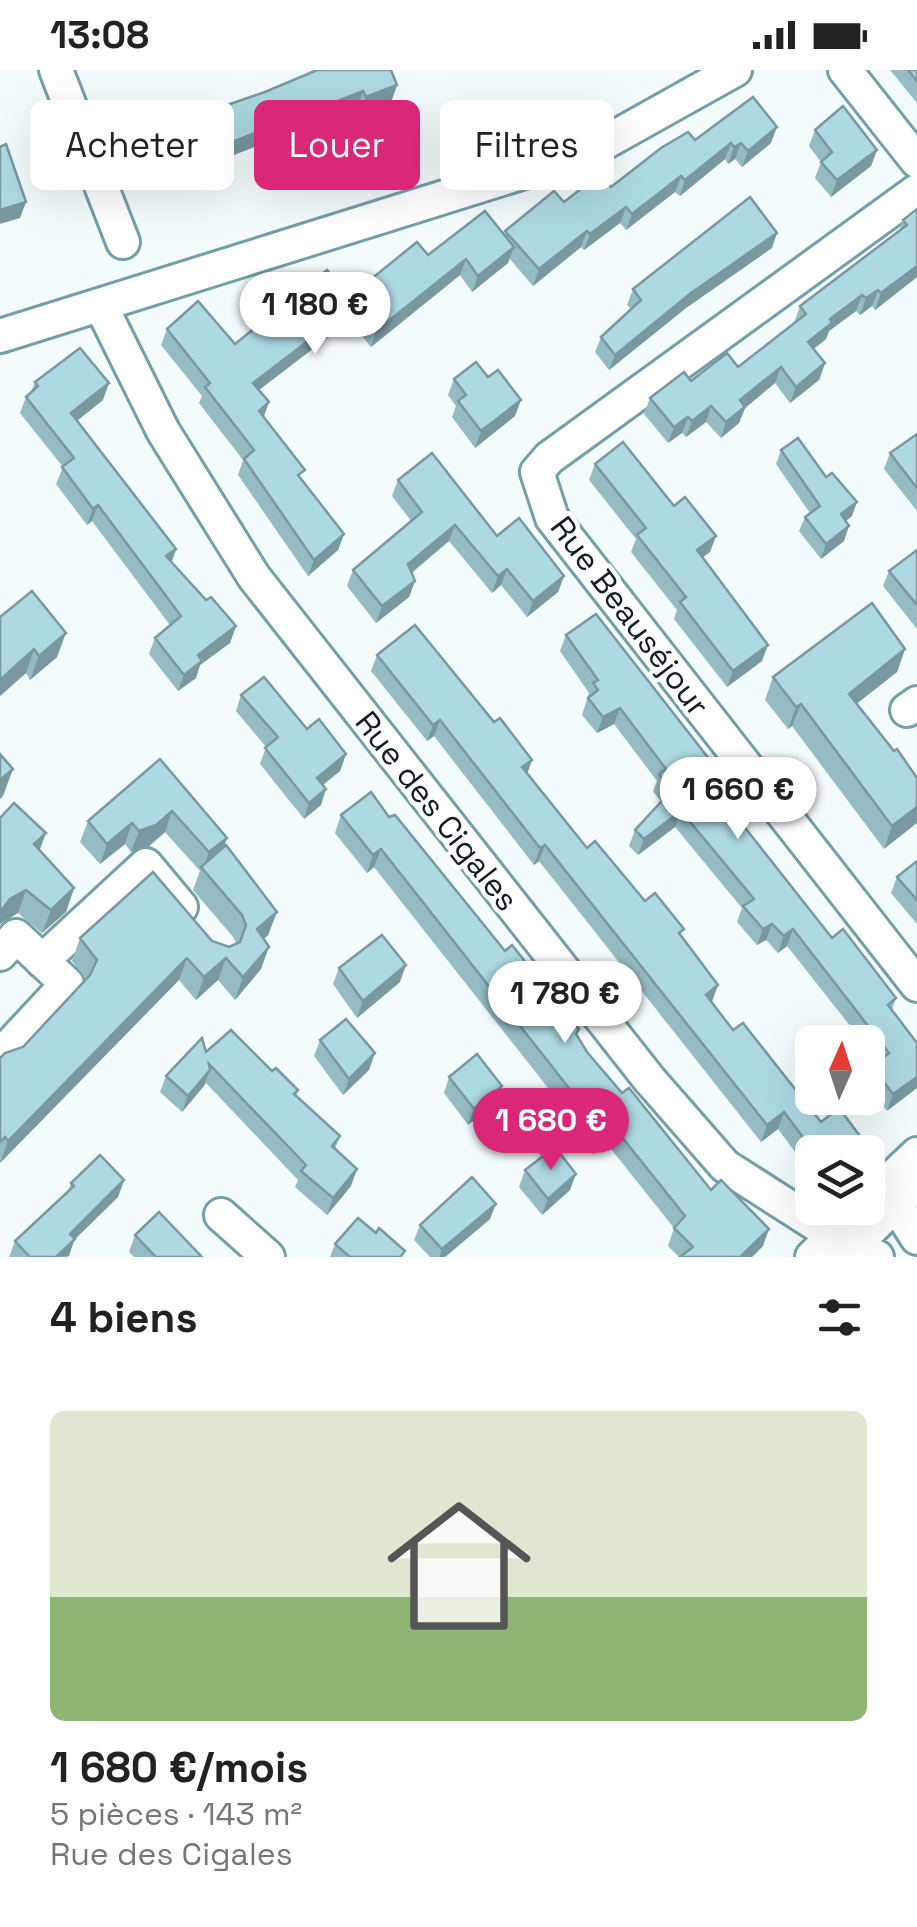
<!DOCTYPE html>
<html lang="fr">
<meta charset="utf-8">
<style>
body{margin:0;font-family:"Space Grotesk",sans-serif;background:#f6f6f6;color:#222;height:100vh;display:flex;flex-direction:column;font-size:38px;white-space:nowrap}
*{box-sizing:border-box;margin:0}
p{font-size:32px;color:#767676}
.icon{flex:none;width:55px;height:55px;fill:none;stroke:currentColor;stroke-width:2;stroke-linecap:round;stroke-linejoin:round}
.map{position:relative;height:1187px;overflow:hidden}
.panel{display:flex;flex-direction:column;background:#fff;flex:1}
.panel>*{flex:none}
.top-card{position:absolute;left:30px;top:30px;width:858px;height:90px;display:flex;gap:20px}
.needle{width:65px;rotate:3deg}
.fabs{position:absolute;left:795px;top:955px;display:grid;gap:20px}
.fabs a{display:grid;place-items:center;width:90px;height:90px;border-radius:15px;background:#fff;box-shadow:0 10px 40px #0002;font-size:50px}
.price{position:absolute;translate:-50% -85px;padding:0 22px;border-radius:35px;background:#fff;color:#222;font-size:32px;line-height:65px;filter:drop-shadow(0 2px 5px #0008)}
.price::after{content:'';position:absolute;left:50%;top:60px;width:30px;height:22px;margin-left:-15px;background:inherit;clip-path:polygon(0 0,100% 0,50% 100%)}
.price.on{background:#db2777;color:#fff}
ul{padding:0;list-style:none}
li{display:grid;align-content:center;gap:20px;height:530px;padding:0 50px}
li span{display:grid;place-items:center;height:310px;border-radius:15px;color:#555}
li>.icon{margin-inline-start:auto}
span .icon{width:180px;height:180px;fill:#fffc;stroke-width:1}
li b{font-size:42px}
h2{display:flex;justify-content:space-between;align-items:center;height:120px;padding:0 50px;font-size:42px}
.tag{padding:0 35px;border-radius:15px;background:#fff;box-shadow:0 10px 40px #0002;font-size:35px;line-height:90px}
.tag.on{background:#db2777;color:#fff}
.status{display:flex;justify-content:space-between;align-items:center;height:70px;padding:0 50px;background:#fff;direction:ltr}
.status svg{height:28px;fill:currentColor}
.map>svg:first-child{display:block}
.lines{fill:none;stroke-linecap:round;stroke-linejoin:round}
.minor-casing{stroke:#749fa8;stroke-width:38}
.minor{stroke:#fff;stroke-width:32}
.wall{fill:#95bbc3}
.shaded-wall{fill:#79989f}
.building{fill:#add9e3;stroke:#79989f;stroke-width:2.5}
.labels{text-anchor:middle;stroke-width:9;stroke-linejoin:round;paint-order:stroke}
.street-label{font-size:32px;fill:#0e1f23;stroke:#fff}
</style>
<div class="status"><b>13:08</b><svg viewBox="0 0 49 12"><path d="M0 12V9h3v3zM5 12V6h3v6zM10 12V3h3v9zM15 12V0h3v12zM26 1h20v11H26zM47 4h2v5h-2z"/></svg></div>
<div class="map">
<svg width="917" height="1187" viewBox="0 0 917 1187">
<rect width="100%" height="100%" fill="#f3fbfd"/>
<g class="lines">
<defs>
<g id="minor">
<path d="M56 0 123 172"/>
<path d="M845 0 917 91"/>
<path d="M917 121 549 388 537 402 552 448 917 915"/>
<path d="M101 236 163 361 254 507 649 1009 725 1096 833 1165 849 1181 877 1187"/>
<path d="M0 266 588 82 735 0"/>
<path d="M907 640 917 633"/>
<path d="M0 884 16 866 67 914 0 986"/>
<path d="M42 891 146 795 181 837"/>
<path d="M877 1122 917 1084"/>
<path d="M877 1124 896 1135 917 1168"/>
<path d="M221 1145 268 1187"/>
<path d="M812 1187 862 1138"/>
<path d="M842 1187 917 1114"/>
</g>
</defs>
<use href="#minor" class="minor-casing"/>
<use href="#minor" class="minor"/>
</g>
<g class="wall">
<path d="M890 0H917V33Z"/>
<path d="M397 15 391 32 360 43 357 37 172 109 156 73 162 57Z"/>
<path d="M815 60 877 80 871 96 831 127 815 108 821 92 809 76Z"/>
<path d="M695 70 771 73 742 97 735 89 728 94 725 89 680 126 675 122 626 160 620 153 584 180 581 177 533 216 509 188 508 193 472 222 460 205 371 277 349 251 259 320 264 347 301 409 344 464 338 480 308 506 238 405 243 390 199 333 202 326 161 275 167 259 235 274 349 227 428 185 504 164 505 161 564 132 611 117Z"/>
<path d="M917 139V207L875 240 872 236 860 245 856 241 829 261 826 269 814 279 825 293 819 310 790 333 775 313 745 338 739 353 721 368 706 352 686 367 682 363 668 373 644 344 650 328 691 311 738 297 794 253 800 236 899 162 903 150Z"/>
<path d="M772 178 686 238 609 300 595 282 601 267 631 239 627 235 633 219Z"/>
<path d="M454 309 515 346 475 378 452 347 456 336 448 325Z"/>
<path d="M35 312 103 330 77 351 176 479 172 492 206 530 236 556 230 573 200 595 196 608 178 621 149 584 155 568 170 555 92 451 87 455 56 414 63 397 20 343 26 327 31 322Z"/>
<path d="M917 364V441L884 399 890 383Z"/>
<path d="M781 380 852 446 846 451 844 471 821 489 799 461 805 447 810 443 776 394Z"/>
<path d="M595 394 710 482 702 487 762 591 727 617 674 549 677 540 631 482 636 469 589 410Z"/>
<path d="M398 410 564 506 558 522 527 547 501 515 492 523 449 471 412 503 415 511 409 527 376 553 347 516 353 500 411 451 392 426Z"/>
<path d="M917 480V559L883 516 889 501Z"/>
<path d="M0 547 57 587 30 610 26 603 0 626Z"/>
<path d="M566 565 724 708 719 724 832 868 896 928 892 940 917 973 887 1041 868 1015V1008L872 997 878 992 868 979V972H863L787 876 778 883 766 870 757 875 737 852 742 838 675 757 638 785 629 776 635 760 661 732 653 721 657 711 614 654 597 663 582 645 589 623 560 581Z"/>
<path d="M905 579 897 602 856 634 917 708 884 779 792 656 788 659 765 630 773 607Z"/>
<path d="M377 585 494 652 532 690 527 703 587 778 681 865 718 915 712 932 733 960 821 1052 860 1066 854 1082H812V1105L778 1059 761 1072 539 791 534 795 434 666 427 671 371 601Z"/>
<path d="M241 625 307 659 346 684 340 701 323 715 321 735 304 749 260 694 266 677 236 641Z"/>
<path d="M160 689 224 777 277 842 268 865 264 869 261 899 235 930 218 910 196 930 179 910 0 1093V988L23 977 86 909 72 891 80 868 212 871 229 877 236 874 234 868 193 820 200 801 165 762 149 776 131 782 125 774 100 794 80 772 88 751Z"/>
<path d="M341 745 389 747 505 881 579 959 577 966 587 982 622 1023 763 1176 752 1187H679L668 1176 674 1158 607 1074 593 1084 565 1049 567 1042 374 797 367 803 335 763Z"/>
<path d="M40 781 74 818 66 842 42 863 18 843 1 853Z"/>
<path d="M917 791V854L891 823 897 807Z"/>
<path d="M339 898 400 912 357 948 333 914Z"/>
<path d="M320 970 369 1000 343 1025 314 986Z"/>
<path d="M206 982 272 1001 298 1020 296 1026 340 1066 335 1079 351 1116 327 1145 295 1117 298 1110 206 1013 182 1042 160 1022 166 1006Z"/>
<path d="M449 1007 496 1032 468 1055 444 1023Z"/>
<path d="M525 1100 570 1120 542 1145 519 1117Z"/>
<path d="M124 1110 118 1127 75 1169 68 1187H9L15 1171 68 1122 71 1113Z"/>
<path d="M490 1149 445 1187H430L414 1170 420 1155Z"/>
<path d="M135 1165 202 1187H134L129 1182Z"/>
<path d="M335 1174 402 1187H330Z"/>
</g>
<g class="shaded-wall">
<path d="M397 15 391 32 360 43 366 27Z"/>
<path d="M363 21 357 37 172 109 178 93Z"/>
<path d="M777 57 771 73 742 97 748 81Z"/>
<path d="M731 73 725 89 680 126 685 110Z"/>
<path d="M741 73 735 89 728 94 734 77Z"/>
<path d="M877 80 871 96 831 127 837 110Z"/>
<path d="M681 106 675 122 626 160 632 144Z"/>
<path d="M26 132 20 148 0 154V140Z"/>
<path d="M626 137 620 153 584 180 590 164Z"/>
<path d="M587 161 581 177 533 216 539 199Z"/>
<path d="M777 163 772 178 686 238 609 300 615 285 691 223Z"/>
<path d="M514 177 508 193 472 222 478 206Z"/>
<path d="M466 189 460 205 371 277 376 261Z"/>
<path d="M917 196V207L875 240 881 223Z"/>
<path d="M878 220 872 236 860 245 866 228Z"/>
<path d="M862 225 856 241 829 261 826 269 802 288 808 272 830 249Z"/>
<path d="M355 235 349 251 247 329 253 313Z"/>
<path d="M825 293 819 310 790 333 796 317Z"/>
<path d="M781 297 775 313 745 338 739 353 721 368 726 352 740 330Z"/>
<path d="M109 313 103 330 65 360 71 343Z"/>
<path d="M521 330 515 346 475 378 481 361Z"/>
<path d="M269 332 263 349 259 341Z"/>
<path d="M711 336 706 352 686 367 692 351Z"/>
<path d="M688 347 682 363 668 373 674 357Z"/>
<path d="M857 432 852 446 836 458 841 444Z"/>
<path d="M98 435 92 451 87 455 93 439Z"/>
<path d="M455 455 449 471 402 510 408 494Z"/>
<path d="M849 456 844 471 821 489 826 474Z"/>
<path d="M344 464 338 480 308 506 314 490Z"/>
<path d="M716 466 710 482 691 496 697 480Z"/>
<path d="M176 479 170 495 166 486Z"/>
<path d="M507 499 501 515 492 523 498 506Z"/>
<path d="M564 506 558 522 527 547 533 531Z"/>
<path d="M415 511 409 527 376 553 382 536Z"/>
<path d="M236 556 230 573 200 595 196 608 178 621 184 605 198 585Z"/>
<path d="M66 563 57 587 30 610 39 586Z"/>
<path d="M768 575 762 591 727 617 733 601Z"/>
<path d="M34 579 26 603 0 626V610Z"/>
<path d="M905 579 897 602 841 646 849 624Z"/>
<path d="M801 634 792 656 788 659 796 637Z"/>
<path d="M620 638 614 654 597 663 603 647Z"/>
<path d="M440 650 434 666 427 671 433 655Z"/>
<path d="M346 684 340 701 311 724 317 708Z"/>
<path d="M532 690 526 707 522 697Z"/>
<path d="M13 699 3 726 0 729V710Z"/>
<path d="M724 708 719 724 713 717Z"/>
<path d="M326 719 321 735 304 749 309 733Z"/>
<path d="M917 737V753L884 779 892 756Z"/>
<path d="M172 741 165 762 149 776 131 782 139 761Z"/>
<path d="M681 741 675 757 638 785 644 769Z"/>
<path d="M132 753 125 774 100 794 107 774Z"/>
<path d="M46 763 37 787 34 774Z"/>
<path d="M227 768 220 789 203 799 209 782Z"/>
<path d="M545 775 539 791 534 795 540 778Z"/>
<path d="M381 779 374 797 367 803 373 785Z"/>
<path d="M74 818 66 842 42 863 51 840Z"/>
<path d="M26 820 18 843 0 854V842L10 829Z"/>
<path d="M277 842 268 865 249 882 257 859Z"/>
<path d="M772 854 766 870 757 875 763 859Z"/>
<path d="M793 859 787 876 778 883 784 866Z"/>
<path d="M269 877 261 899 235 930 243 907Z"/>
<path d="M187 888 179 910 0 1093 8 1071Z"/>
<path d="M226 888 218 910 196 930 204 907Z"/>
<path d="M406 895 400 912 357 948 363 931Z"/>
<path d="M718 915 712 931 700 941 706 925Z"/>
<path d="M375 983 369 1000 343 1025 349 1009Z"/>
<path d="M210 1000 204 1016 182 1042 188 1026Z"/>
<path d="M917 1007V1018L887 1041 893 1024Z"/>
<path d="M502 1016 496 1032 468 1055 474 1039Z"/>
<path d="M784 1042 778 1059 761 1072 767 1055Z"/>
<path d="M613 1056 607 1074 593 1084 599 1067Z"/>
<path d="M860 1066 854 1082H839Z"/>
<path d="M357 1099 351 1116 327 1145 333 1128Z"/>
<path d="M576 1104 570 1120 542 1145 548 1129Z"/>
<path d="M124 1110 118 1127 74 1170 69 1186 56 1187 70 1164Z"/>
<path d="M496 1134 490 1149 445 1187H439L442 1179Z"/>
<path d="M769 1159 763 1176 752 1187H740Z"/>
</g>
<g class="building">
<path d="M317 0H391L397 15 366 27 363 21 178 93 162 57 265 22Z"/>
<path d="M908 0H917V11Z"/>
<path d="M753 27 777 57 748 81 741 73 734 77 731 73 685 110 681 106 632 144 626 137 590 164 587 161 539 199 505 161 554 121 564 132 600 104 611 117 661 78 688 62 695 70Z"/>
<path d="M843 36 877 80 837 110 821 92 832 82 815 60Z"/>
<path d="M6 74 26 132 0 140V77Z"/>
<path d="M750 127 777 163 691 223 615 285 601 267 641 230 633 219Z"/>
<path d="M917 139V196L881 223 878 220 866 228 862 225 830 249 832 253 808 272 825 293 796 317 781 297 740 330 745 337 726 352 711 336 692 351 688 347 674 357 650 328 684 302 691 311 727 283 738 297 806 244 800 236 907 155 903 150Z"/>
<path d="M485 141 514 177 478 206 466 189 376 261 355 235 253 313 269 332 259 341 305 400 298 405 344 464 314 490 244 389 254 380 205 317 210 313 167 259 198 231 235 274 327 200 349 227 417 172 428 185Z"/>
<path d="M80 278 109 313 71 343 176 479 166 486 206 530 211 527 236 556 198 585 202 591 184 605 155 568 181 546 98 435 93 439 62 397 74 388 26 327 38 316 35 312Z"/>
<path d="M476 292 488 307 498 300 521 330 481 361 458 331 466 325 454 309Z"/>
<path d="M917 364V418L890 383Z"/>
<path d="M798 368 826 407 832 403 857 432 841 444 849 456 826 474 805 447 820 436 781 380Z"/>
<path d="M623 372 674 436 685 427 716 466 697 480 768 575 733 601 680 532 686 527 637 465 646 458 595 394Z"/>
<path d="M432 383 497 466 519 448 564 506 533 531 507 499 498 506 455 455 408 494 415 511 382 536 353 500 422 442 398 410Z"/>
<path d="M917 480V535L889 501Z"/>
<path d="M32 521 66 563 39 586 34 579 0 610V547Z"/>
<path d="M872 533 905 579 849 624 894 681 897 679 917 708V737L892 756 801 634 796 637 773 607Z"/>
<path d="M596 544 724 708 713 717 832 868 843 859 896 928 888 935 917 973V1007L893 1024 872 997 889 983 793 859 784 866 772 854 763 859 743 836 754 829 681 741 644 769 635 760 671 721 659 704 666 699 620 638 603 647 588 628 598 620 593 613 598 610 566 565Z"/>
<path d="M415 555 494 652 500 648 532 690 522 697 587 778 595 771 645 831 655 823 684 859 679 863 718 915 706 925 733 960 743 953 821 1052 839 1038 860 1066 839 1082H814L784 1042 767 1055 545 775 540 778 440 650 433 655 377 585Z"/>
<path d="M264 607 307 659 319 649 346 684 317 708 326 719 309 733 265 678 278 667 241 625Z"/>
<path d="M0 684 13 699 0 710Z"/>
<path d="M160 689 227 768 209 782 172 741 156 755 139 761 132 753 107 774 88 751Z"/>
<path d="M371 722 389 747 395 745 505 881 512 875 579 959 576 964 587 982 622 1023 629 1018 711 1120 721 1110 769 1159 740 1187H680L693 1177 674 1158 685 1146 613 1056 599 1067 571 1031 576 1027 381 779 373 785 341 745Z"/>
<path d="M14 733 46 763 34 774 74 818 51 840 26 820 10 829 0 842V748Z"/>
<path d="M226 775 277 842 257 859 269 877 243 907 226 888 204 907 187 888 8 1071 5 1067 0 1072V988L5 983 23 977 90 905 97 890 80 868 153 802 212 871 229 877 240 872 246 855 242 845 201 797Z"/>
<path d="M917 791V830L897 807Z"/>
<path d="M382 865 406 895 363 931 339 898Z"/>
<path d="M346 949 375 983 349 1009 320 970Z"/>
<path d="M231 960 272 1001 276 998 298 1020 294 1024 340 1066 332 1076 357 1099 333 1128 301 1101 306 1095 209 994 210 1000 188 1026 166 1006 202 968 206 982Z"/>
<path d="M477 984 502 1016 474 1039 449 1007Z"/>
<path d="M555 1077 576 1104 548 1129 525 1100Z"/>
<path d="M100 1085 124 1110 70 1164 75 1169 56 1187H30L15 1171 74 1116 71 1113Z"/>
<path d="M472 1107 496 1134 442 1179 420 1155Z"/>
<path d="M159 1142 202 1187H156L135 1165Z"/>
<path d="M358 1148 376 1163 379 1158 405 1181 400 1187H350L335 1174Z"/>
</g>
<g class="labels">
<g class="street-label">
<text transform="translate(630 546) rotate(53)" y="11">Rue Beauséjour</text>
<text transform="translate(437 741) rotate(52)" y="11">Rue des Cigales</text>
</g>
</g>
</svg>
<div class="fabs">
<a><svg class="needle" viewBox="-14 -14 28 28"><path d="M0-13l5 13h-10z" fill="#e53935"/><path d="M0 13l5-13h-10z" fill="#767676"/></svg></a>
<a><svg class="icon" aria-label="layers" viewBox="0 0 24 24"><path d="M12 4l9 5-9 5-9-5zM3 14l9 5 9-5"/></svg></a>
</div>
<b class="price" style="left:315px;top:287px">1 180 €</b>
<b class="price" style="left:738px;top:772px">1 660 €</b>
<b class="price" style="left:565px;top:976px">1 780 €</b>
<b class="price on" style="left:551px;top:1103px">1 680 €</b>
<div class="top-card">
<a class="tag">Acheter</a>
<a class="tag on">Louer</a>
<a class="tag">Filtres</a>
</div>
</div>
<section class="panel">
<h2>4 biens<svg class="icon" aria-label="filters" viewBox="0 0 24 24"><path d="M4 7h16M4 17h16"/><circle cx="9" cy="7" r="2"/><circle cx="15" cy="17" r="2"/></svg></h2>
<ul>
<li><span style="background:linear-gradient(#dfe7d0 60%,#8fb573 0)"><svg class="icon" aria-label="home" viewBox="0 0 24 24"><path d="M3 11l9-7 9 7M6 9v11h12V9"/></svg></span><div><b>1 680 €/mois</b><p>5 pièces · 143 m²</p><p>Rue des Cigales</p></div></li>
</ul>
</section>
